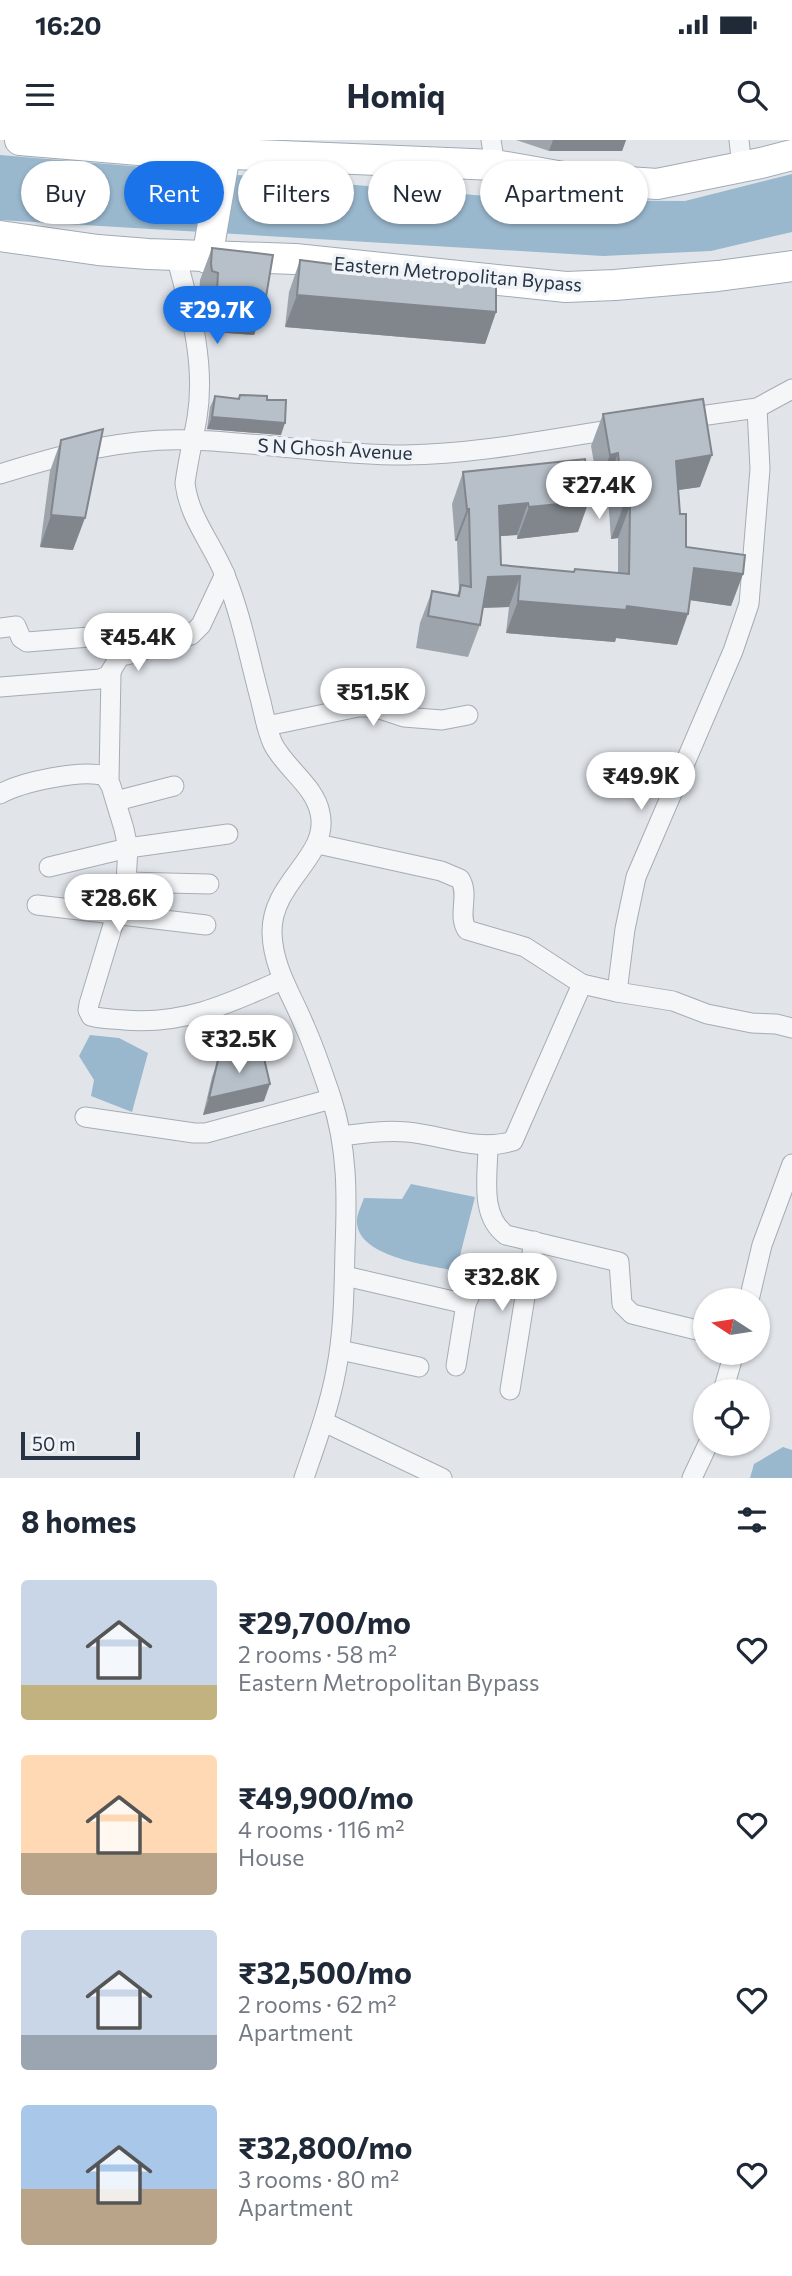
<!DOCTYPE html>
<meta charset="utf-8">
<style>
body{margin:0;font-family:Commissioner,sans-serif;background:#f6f6f7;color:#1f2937;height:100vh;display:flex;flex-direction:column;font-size:26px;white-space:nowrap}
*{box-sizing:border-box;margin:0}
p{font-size:23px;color:#747a83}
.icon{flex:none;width:38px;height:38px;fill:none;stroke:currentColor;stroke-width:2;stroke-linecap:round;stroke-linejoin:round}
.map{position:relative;height:1338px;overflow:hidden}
.panel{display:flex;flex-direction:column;background:#fff;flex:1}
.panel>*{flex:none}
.guide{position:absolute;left:21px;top:21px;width:751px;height:63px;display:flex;gap:14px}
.needle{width:46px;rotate:282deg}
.controls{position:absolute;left:693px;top:1148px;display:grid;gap:14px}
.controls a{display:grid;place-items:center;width:77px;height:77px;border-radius:50%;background:#fff;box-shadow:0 2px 5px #0004;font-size:35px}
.scale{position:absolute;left:21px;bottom:18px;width:119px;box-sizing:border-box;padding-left:7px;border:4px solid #283443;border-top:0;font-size:19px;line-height:24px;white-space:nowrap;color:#283443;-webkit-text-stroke:5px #f0f4f8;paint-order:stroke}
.price{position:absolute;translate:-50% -60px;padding:0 16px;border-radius:24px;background:#fff;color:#222;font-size:23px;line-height:46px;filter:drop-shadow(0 2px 4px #0008)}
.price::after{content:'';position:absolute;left:50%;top:42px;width:21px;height:16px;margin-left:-10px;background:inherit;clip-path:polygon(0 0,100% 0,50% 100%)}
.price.on{background:#1a73e8;color:#fff}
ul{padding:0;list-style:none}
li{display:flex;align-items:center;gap:21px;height:175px;padding:0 21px}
li span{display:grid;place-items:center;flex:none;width:196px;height:140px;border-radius:7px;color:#555}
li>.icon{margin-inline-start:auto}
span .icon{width:84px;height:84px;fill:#fffc;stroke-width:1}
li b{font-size:30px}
h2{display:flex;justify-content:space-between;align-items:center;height:84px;padding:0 21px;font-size:30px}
.chip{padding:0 24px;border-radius:32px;background:#fff;box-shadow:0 2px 5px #0004;font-size:24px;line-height:63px}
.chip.on{background:#1a73e8;color:#fff}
.status{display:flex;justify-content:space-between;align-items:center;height:49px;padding:0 35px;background:#fff;direction:ltr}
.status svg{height:19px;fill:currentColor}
header{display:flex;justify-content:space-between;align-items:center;height:91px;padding:0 21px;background:#fff;font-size:32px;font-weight:700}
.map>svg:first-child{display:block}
.water{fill:#99b7cd}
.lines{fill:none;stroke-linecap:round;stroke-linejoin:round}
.street-casing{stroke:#a6acb5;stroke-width:21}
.primary-casing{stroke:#9fabb7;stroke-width:32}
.street{stroke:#f4f6f8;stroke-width:19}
.primary{stroke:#fff;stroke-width:30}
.wall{fill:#9da4ac}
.shaded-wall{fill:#80868c}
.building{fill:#b7bfc8;stroke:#80868c;stroke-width:2}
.labels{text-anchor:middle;stroke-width:7;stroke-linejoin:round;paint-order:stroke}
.street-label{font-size:19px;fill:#283443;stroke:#f0f4f8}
</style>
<div class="status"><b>16:20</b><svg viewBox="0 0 49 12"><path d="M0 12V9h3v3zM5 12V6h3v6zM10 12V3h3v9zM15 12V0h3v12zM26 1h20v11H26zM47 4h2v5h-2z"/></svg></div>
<header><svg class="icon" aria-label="menu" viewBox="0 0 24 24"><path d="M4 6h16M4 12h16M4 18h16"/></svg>Homiq<svg class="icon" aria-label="search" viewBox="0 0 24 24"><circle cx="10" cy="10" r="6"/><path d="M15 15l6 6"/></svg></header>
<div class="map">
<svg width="792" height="1338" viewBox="0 0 792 1338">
<rect width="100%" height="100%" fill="#e1e5ea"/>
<g class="water">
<path d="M0 15 534 60 685 61 792 34V92L711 111 603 116 0 80Z"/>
<path d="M90 895 119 898 148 913 132 972 91 956 94 940 79 916Z"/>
<path d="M411 1044 475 1057 456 1131C429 1125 354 1117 357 1079 358 1072 362 1064 364 1058L402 1059Z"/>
<path d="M783 1307 792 1310V1338H750L754 1324Z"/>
</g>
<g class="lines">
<defs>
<g id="street">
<path d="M491 0 495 25"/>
<path d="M739 0 742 27"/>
<path d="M176 116C190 168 206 223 197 278 193 300 188 321 185 343 189 378 212 403 225 435 241 474 249 517 260 558 264 573 266 589 273 604 285 628 315 646 320 673 330 717 271 741 272 793 273 828 292 855 305 887 315 909 323 934 331 957 348 1008 347 1057 345 1109 344 1150 344 1191 336 1231 329 1268 316 1303 304 1338"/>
<path d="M679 279 757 268 792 249"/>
<path d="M0 334C64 314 126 297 193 300 264 303 334 315 405 315 478 314 550 299 622 288"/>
<path d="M0 488 16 486 21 498 27 502 102 496 114 513 127 515 191 495 201 485 225 434"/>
<path d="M0 547 100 539 108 536 120 516"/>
<path d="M267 586 358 567H374L404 577 442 580 468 575"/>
<path d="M109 640 111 532"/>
<path d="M0 654C21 642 82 629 105 636L111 646 124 689 128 708 126 742 89 864 88 870 91 876C102 879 113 879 124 880 184 885 228 864 282 840"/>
<path d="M116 661 174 646"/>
<path d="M318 704 441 731 460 739C470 755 457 775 467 790L525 807 582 844 513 1001C477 1012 443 995 407 992 385 990 363 993 342 996"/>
<path d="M49 727 128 708 228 694"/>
<path d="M126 742 209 744"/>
<path d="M37 765 206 785"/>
<path d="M582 844 617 852 673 861 707 874 752 883 776 884 792 888"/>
<path d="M617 852 625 789 636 737 733 511 749 464 760 329 757 268"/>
<path d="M85 977 194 993H206L331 959"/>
<path d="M488 1005C488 1035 479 1075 506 1095L619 1122 622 1164 632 1174 705 1192"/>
<path d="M345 1136 466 1164 474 1146C496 1136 505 1135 527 1143"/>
<path d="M749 1160 762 1105 792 1024"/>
<path d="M340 1210 419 1227"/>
<path d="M456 1226 466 1164"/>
<path d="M510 1250 534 1101"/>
<path d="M723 1251 734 1213"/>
<path d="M324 1282 442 1338"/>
<path d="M692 1338 708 1304"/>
</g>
<g id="primary">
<path d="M20 0 139 10 495 25 569 38 657 44 761 23 792 15"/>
<path d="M0 96 98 110 148 114 295 119 566 147 615 145 718 136 792 126"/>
<path d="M207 118 225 14"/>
</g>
</defs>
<use href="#street" class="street-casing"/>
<use href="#primary" class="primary-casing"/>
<use href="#street" class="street"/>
<use href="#primary" class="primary"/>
</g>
<g class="wall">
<path d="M516 0H626L622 11H549Z"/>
<path d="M212 108 265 163 254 195 214 192 206 182 207 165 201 163 199 155 200 140Z"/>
<path d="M300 120 496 172 485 204 285 187 289 152Z"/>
<path d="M240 255 267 260 281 295 207 289 210 267 215 256 238 259Z"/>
<path d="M603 274 700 347 678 350 680 374 686 407 743 434 731 466 690 460 677 505 616 498 615 502 506 493 509 467 483 468 480 485 468 517 416 508 420 483 432 451 457 455 459 450 457 401H455L452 364 463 332 585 319 578 392 517 399V395L500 396 501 425 574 432 575 429 618 433V398L611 399 607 345 598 346 591 306Z"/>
<path d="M61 300 73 410 40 407 50 331Z"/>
<path d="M218 920 264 961 203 975 212 937Z"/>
</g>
<g class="shaded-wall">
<path d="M553 0H626L622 11H549Z"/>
<path d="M297 155 496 172 485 204 285 187Z"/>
<path d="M225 160 265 163 254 195 214 192Z"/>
<path d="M212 277 285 283 281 295 207 289Z"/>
<path d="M618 313 607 345 598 346 610 315Z"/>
<path d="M712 315 700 347 664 352 676 321Z"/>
<path d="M589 361 578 392 517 399 529 367Z"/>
<path d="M528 363 517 395 487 397 499 366Z"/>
<path d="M630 366 618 398 611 399 623 367Z"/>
<path d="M467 369H469L457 401H455Z"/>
<path d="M51 375 85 378 73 410 40 407Z"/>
<path d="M694 428 743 434 731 466 682 459Z"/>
<path d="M520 436 509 467 476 468 488 437Z"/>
<path d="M518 461 627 466 688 474 677 505 616 498 615 502 506 493Z"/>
<path d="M270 944 264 961 203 975 209 958Z"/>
</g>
<g class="building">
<path d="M212 108 273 115 265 163 225 160 217 151 218 133 212 131 211 124Z"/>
<path d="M300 120 496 145V172L297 155Z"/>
<path d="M240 255 267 256V260H286L285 283 212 277 215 256 239 259Z"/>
<path d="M703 259 712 315 676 321 680 374H686V407L745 415 743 434 694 428 688 474 627 466 626 470 518 461 520 436 488 437 480 485 428 476 432 451 459 456 461 445 471 447 469 369H467L463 332 585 319 589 361 529 367 528 363 499 366 501 425 574 432 575 429 629 434 630 366 623 367 618 313 610 315 603 274Z"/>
<path d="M103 289 85 378 51 375 61 300Z"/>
<path d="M263 914 270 944 209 958 218 920Z"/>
</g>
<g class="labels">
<g class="street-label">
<text transform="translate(458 134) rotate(5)" y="7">Eastern Metropolitan Bypass</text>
<text transform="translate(335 309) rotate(3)" y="7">S N Ghosh Avenue</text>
</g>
</g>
</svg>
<div class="controls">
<a><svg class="needle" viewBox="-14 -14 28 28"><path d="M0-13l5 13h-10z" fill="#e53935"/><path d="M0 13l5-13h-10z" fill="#747a83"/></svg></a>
<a><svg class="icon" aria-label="locate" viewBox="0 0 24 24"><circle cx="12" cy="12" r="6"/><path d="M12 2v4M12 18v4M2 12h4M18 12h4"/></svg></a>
</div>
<div class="scale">50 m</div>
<b class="price on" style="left:217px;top:206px">₹29.7K</b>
<b class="price" style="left:599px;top:381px">₹27.4K</b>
<b class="price" style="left:138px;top:533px">₹45.4K</b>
<b class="price" style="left:373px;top:588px">₹51.5K</b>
<b class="price" style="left:641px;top:672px">₹49.9K</b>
<b class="price" style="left:119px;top:794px">₹28.6K</b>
<b class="price" style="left:239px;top:935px">₹32.5K</b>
<b class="price" style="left:502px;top:1173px">₹32.8K</b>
<div class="guide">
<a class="chip">Buy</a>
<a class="chip on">Rent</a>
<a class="chip">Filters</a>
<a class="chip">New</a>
<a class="chip">Apartment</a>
</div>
</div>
<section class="panel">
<h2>8 homes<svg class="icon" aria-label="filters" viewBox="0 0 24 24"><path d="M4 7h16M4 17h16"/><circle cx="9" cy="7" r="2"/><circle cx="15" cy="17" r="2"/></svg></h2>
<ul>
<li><span style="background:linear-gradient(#c9d6e8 75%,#c2b280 0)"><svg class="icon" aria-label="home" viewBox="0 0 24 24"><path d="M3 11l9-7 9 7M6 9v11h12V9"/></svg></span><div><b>₹29,700/mo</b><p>2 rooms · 58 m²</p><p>Eastern Metropolitan Bypass</p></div><svg class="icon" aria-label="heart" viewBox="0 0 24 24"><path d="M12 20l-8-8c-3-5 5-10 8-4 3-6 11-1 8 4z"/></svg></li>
<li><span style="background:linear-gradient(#ffd9b3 70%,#b9a48a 0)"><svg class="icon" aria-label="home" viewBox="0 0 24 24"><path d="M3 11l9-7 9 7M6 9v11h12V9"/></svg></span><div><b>₹49,900/mo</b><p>4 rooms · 116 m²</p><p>House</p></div><svg class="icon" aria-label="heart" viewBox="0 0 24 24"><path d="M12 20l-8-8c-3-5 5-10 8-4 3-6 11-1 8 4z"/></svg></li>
<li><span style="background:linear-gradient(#c9d6e8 75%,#9aa5b1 0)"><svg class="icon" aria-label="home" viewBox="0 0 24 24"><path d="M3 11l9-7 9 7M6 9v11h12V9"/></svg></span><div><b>₹32,500/mo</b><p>2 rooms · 62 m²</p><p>Apartment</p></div><svg class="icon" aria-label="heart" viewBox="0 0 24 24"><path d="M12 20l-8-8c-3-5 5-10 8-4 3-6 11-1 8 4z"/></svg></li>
<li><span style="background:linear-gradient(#a9c7e8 60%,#b9a48a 0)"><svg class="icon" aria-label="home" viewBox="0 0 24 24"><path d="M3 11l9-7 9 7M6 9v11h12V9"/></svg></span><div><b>₹32,800/mo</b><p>3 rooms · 80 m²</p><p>Apartment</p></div><svg class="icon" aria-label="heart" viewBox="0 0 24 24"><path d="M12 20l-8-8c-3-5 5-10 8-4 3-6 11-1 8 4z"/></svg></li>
</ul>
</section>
